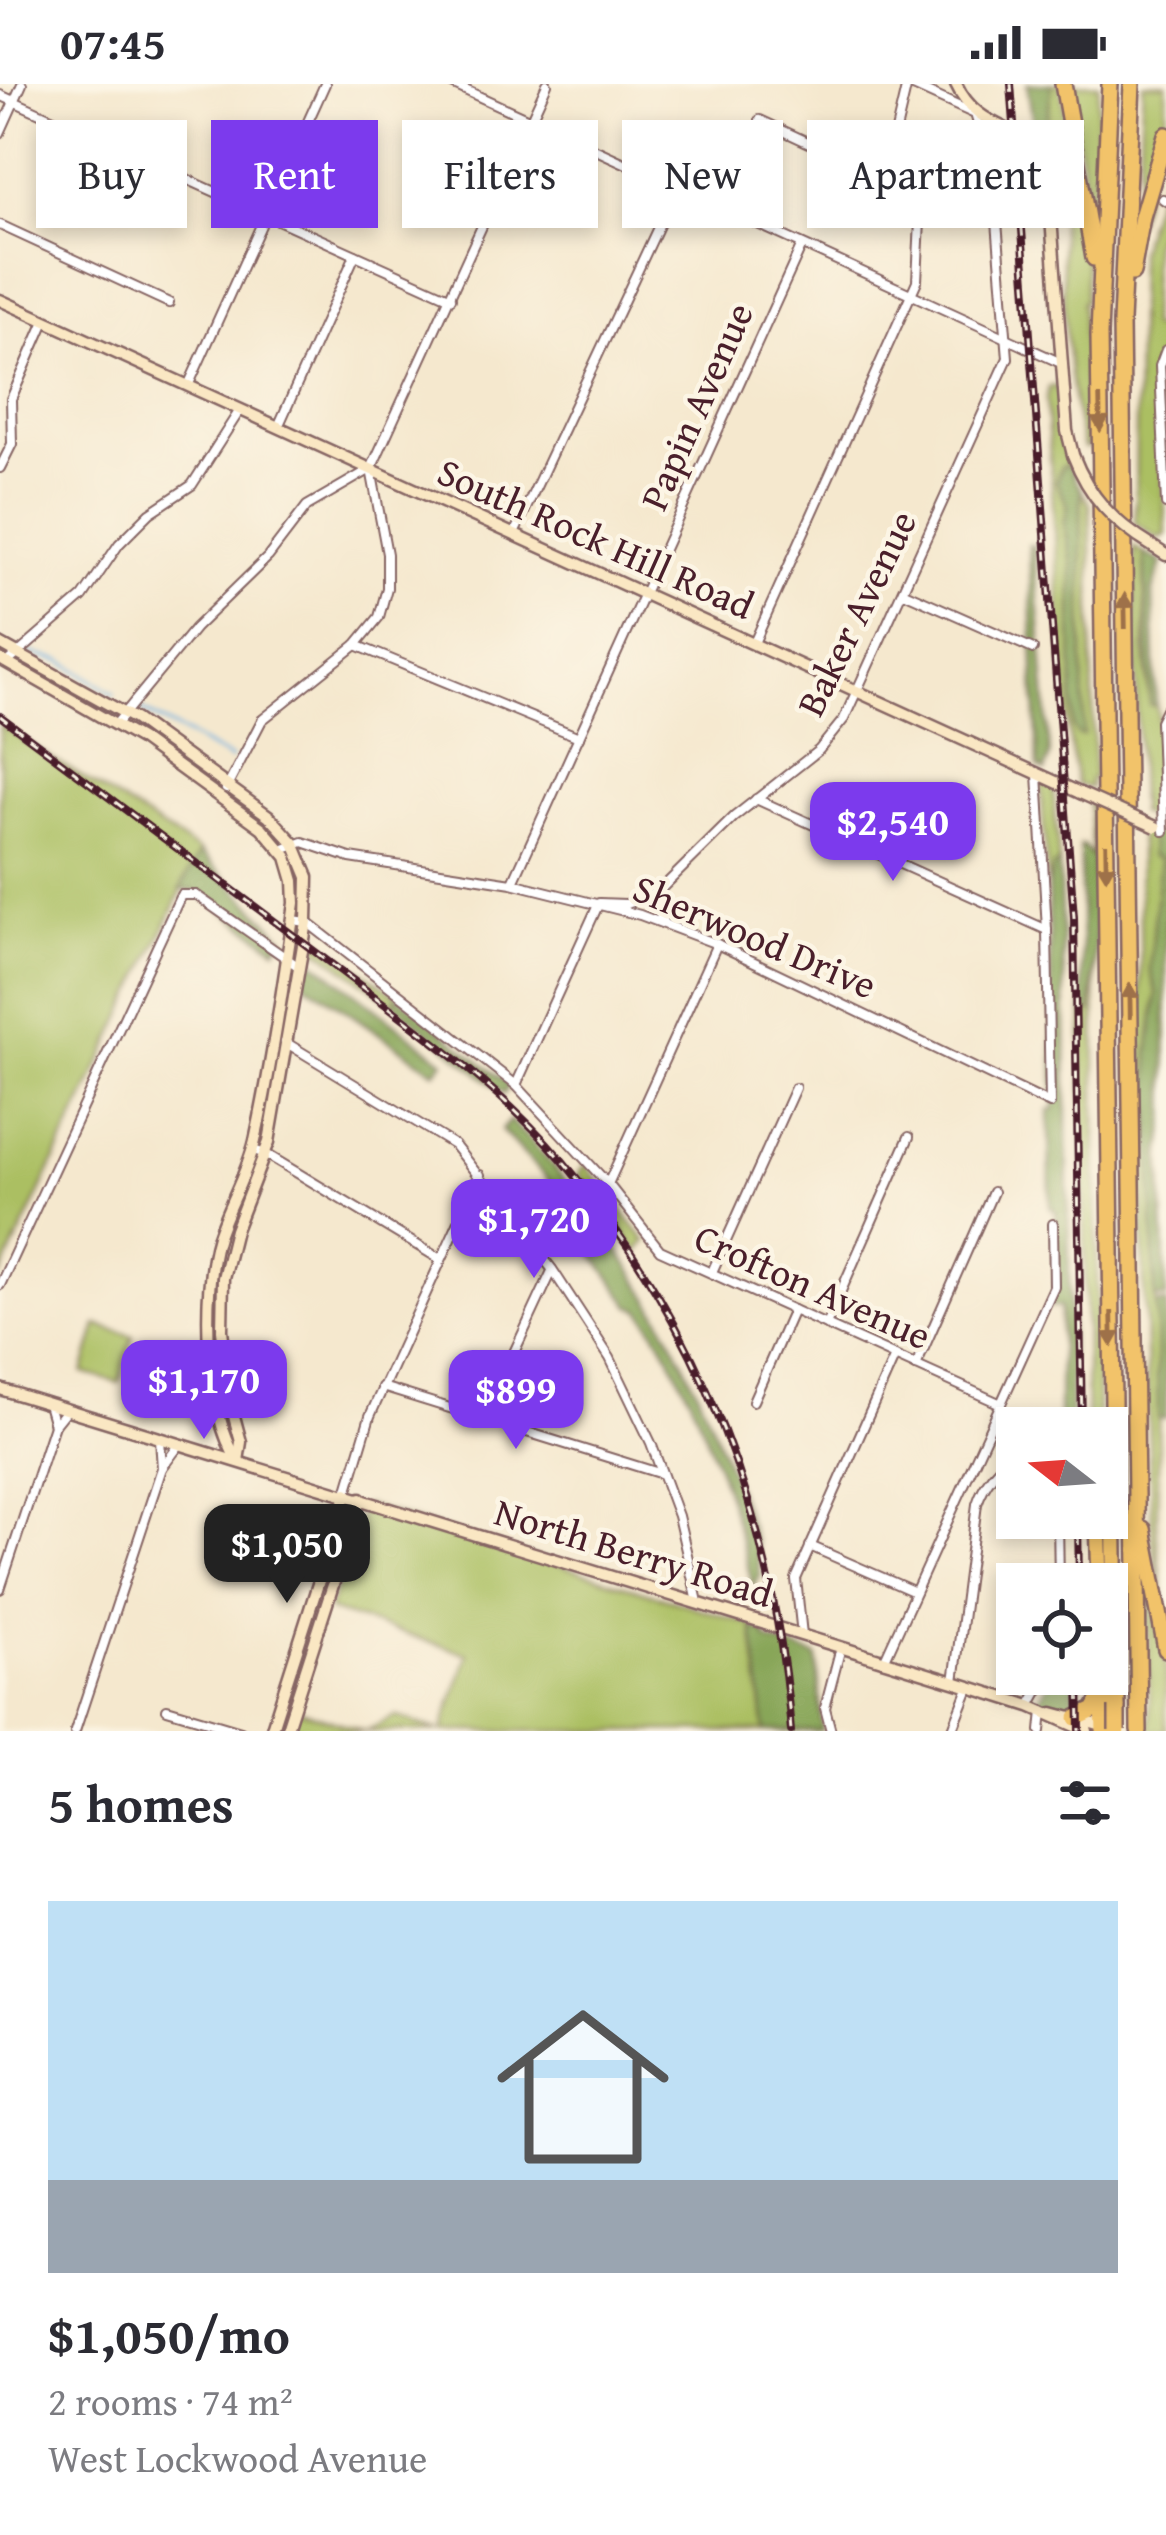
<!DOCTYPE html>
<meta charset="utf-8">
<style>
body{margin:0;font-family:"Gentium Book Plus",serif;background:#f7f7f7;color:#2b2b33;height:100vh;display:flex;flex-direction:column;font-size:45px;white-space:nowrap}
*{box-sizing:border-box;margin:0}
p{font-size:39px;color:#7c7c81}
.icon{flex:none;width:66px;height:66px;fill:none;stroke:currentColor;stroke-width:2;stroke-linecap:round;stroke-linejoin:round}
.map{position:relative;height:1647px;overflow:hidden}
.sheet{display:flex;flex-direction:column;background:#fff;flex:1}
.sheet>*{flex:none}
.banner{position:absolute;left:36px;top:36px;width:1095px;height:108px;display:flex;gap:24px}
.needle{width:78px;rotate:287deg}
.tools{position:absolute;left:996px;top:1323px;display:grid;gap:24px}
.tools a{display:grid;place-items:center;width:132px;height:132px;border-radius:0px;background:#fff;box-shadow:0 6px 18px #0003;font-size:60px}
.price{position:absolute;translate:-50% -102px;padding:0 27px;border-radius:24px;background:#7c3aed;color:#fff;font-size:39px;line-height:78px;filter:drop-shadow(0 3px 6px #0008)}
.price::after{content:'';position:absolute;left:50%;top:72px;width:36px;height:27px;margin-left:-18px;background:inherit;clip-path:polygon(0 0,100% 0,50% 100%)}
.price.active{background:#222;color:#fff}
ul{padding:0;list-style:none}
li{display:grid;align-content:center;gap:24px;height:636px;padding:0 48px}
li+li{border-top:3px solid #e1e1e2}
li span{display:grid;place-items:center;height:372px;border-radius:0px;color:#555}
li>.icon{margin-inline-start:auto}
span .icon{width:216px;height:216px;fill:#fffc;stroke-width:1}
li b{font-size:51px}
h2{display:flex;justify-content:space-between;align-items:center;height:144px;padding:0 48px;font-size:51px}
.chip{padding:0 42px;border-radius:0px;background:#fff;box-shadow:0 6px 18px #0003;font-size:42px;line-height:108px}
.chip.active{background:#7c3aed;color:#fff}
.status{display:flex;justify-content:space-between;align-items:center;height:84px;padding:0 60px;background:#fff;direction:ltr}
.status svg{height:33px;fill:currentColor}
.map>svg:first-child{display:block}
.green{fill:#abbf62;stroke:#7a6f46;stroke-width:3}
.forest{fill:#88a658;stroke:#696242;stroke-width:3}
.lines{fill:none;stroke-linecap:round;stroke-linejoin:round}
.stream{stroke:#6ab1e1;stroke-width:3}
.street-casing{stroke:#866564;stroke-width:12}
.secondary-casing{stroke:#866564;stroke-width:15}
.highway-casing{stroke:#866564;stroke-width:20}
.street{stroke:#fff;stroke-width:8}
.secondary{stroke:#fae7c3;stroke-width:10}
.highway{stroke:#f2c36a;stroke-width:15}
.rail-casing{stroke:#4a1f2b;stroke-width:8}
.rail{stroke:#fcf5e5;stroke-width:3;stroke-dasharray:9;stroke-linecap:butt}
.secondary-bridge-casing{stroke:#866564;stroke-width:15;stroke-linecap:butt}
.highway-bridge-casing{stroke:#866564;stroke-width:20;stroke-linecap:butt}
.secondary-bridge{stroke:#fae7c3;stroke-width:10}
.highway-bridge{stroke:#f2c36a;stroke-width:15}
.oneway{fill:#9e714a}
.labels{text-anchor:middle;stroke-width:9;stroke-linejoin:round;paint-order:stroke}
.street-label{font-size:39px;fill:#4a1f2b;stroke:#fcf5e5}
</style>
<div class="status"><b>07:45</b><svg viewBox="0 0 49 12"><path d="M0 12V9h3v3zM5 12V6h3v6zM10 12V3h3v9zM15 12V0h3v12zM26 1h20v11H26zM47 4h2v5h-2z"/></svg></div>
<div class="map">
<svg width="1166" height="1647" viewBox="0 0 1166 1647">
<rect width="100%" height="100%" fill="#fcf5e5"/>
<filter id="ink" filterUnits="userSpaceOnUse"><feTurbulence type="fractalNoise" baseFrequency=".00833" numOctaves="2"/><feDisplacementMap in="SourceGraphic" scale="24" xChannelSelector="R" yChannelSelector="G"/><feConvolveMatrix kernelMatrix="1 2 1 2 8 2 1 2 1" color-interpolation-filters="sRGB"/></filter>
<filter id="wash" filterUnits="userSpaceOnUse"><feTurbulence type="fractalNoise" baseFrequency=".004" numOctaves="4" result="noise"/><feDisplacementMap in="SourceGraphic" scale="48" xChannelSelector="R" yChannelSelector="G"/><feGaussianBlur stdDeviation="2.7" result="paint"/><feColorMatrix in="noise" values="0 0 0 0 0 0 0 0 0 0 0 0 0 0 0 0 0 1.4 0 .05"/><feComposite in="paint" operator="in"/></filter>
<g filter="url(#wash)">
<rect width="100%" height="100%" fill="#f5e8ce"/>
<g class="green">
<path d="M1052 0H1060L1086 154 1085 217 1082 218 1088 364H1083C1062 280 1064 188 1058 101L1065 102 1058 63 1046 45Z"/>
<path d="M1066 0H1099L1092 133Z"/>
<path d="M1143 0H1166V29L1136 139Z"/>
<path d="M1166 76V96L1161 108 1165 111 1162 119 1166 129 1153 157 1150 242 1166 250 1156 290 1166 451 1158 454 1135 439 1138 168Z"/>
<path d="M1057 302 1060 351 1068 381 1061 384 1056 397 1068 422 1064 440 1072 479 1073 643 1083 650 1081 406 1090 421 1094 694 1090 695V704L1077 701 1068 644 1046 315 1049 303Z"/>
<path d="M1134 463 1144 469 1145 569 1150 621H1156L1158 630V732L1154 736 1139 729Z"/>
<path d="M0 641 200 768 0 1193Z"/>
<path d="M1045 699 1053 704 1059 779 1053 783 1048 803 1041 705Z"/>
<path d="M1089 719 1094 722 1098 1344H1087L1082 948 1083 929 1091 927 1097 841Z"/>
<path d="M1139 743 1150 748 1151 771 1160 775 1150 886 1157 910 1149 969 1150 1017 1159 1299 1157 1451 1165 1533 1152 1454 1144 1198Z"/>
<path d="M310 850 397 911 394 920 308 858Z"/>
<path d="M585 1080 646 1157 638 1168 579 1090Z"/>
<path d="M97 1241 133 1252 119 1299 83 1289Z"/>
<path d="M367 1421 752 1541 765 1647H442L468 1570 329 1526 363 1422Z"/>
<path d="M1148 1499 1166 1580V1647H1150Z"/>
<path d="M297 1625 365 1647 396 1632 439 1647H290Z"/>
</g>
<g class="forest">
<path d="M1027 0H1052L1046 45 1064 76 1066 102 1058 101 1052 69 1035 52Z"/>
<path d="M1068 381 1081 406 1084 651H1078L1073 643 1072 479 1064 440 1068 422 1056 397 1061 383Z"/>
<path d="M1029 461 1034 462 1050 671 1045 687 1038 683Z"/>
<path d="M1144 469 1162 478 1153 507 1156 621H1150Z"/>
<path d="M1150 748 1166 754V1033L1161 1072 1166 1214H1155L1149 969 1157 910 1150 886 1160 775 1151 772Z"/>
<path d="M1080 761 1085 762 1093 776 1097 841 1091 928 1083 929Z"/>
<path d="M200 768 283 853 276 864 195 807 180 805Z"/>
<path d="M1059 779 1066 934 1071 1344H1059L1060 1223H1050L1058 1195 1056 1128 1050 1123 1049 1026 1055 1025 1048 803 1053 783Z"/>
<path d="M305 870 444 977 435 988 300 895Z"/>
<path d="M397 911 509 1001 504 1010 394 920Z"/>
<path d="M510 1036C638 1166 699 1289 756 1460L760 1492 753 1504C732 1413 694 1303 641 1226L631 1222 557 1121 551 1099 501 1046Z"/>
<path d="M1166 1219V1334L1158 1335 1156 1220Z"/>
<path d="M753 1544 763 1547 768 1556 817 1572 822 1647H765Z"/>
<path d="M1054 1590H1075L1073 1625 1040 1620 1038 1616Z"/>
</g>
<g class="lines">
<g class="stream">
<path d="M29 569 62 577 114 610"/>
<path d="M140 625 231 675"/>
</g>
</g>
</g>
<g filter="url(#ink)">
<g class="lines">
<defs>
<g id="street">
<path d="M452 0 1061 279"/>
<path d="M0 11 451 214"/>
<path d="M760 36 917 109"/>
<path d="M0 49 22 0"/>
<path d="M1163 115 1166 117"/>
<path d="M0 141 169 219"/>
<path d="M1166 266 1160 282 1166 420"/>
<path d="M188 302 325 0"/>
<path d="M278 343 355 171"/>
<path d="M0 384 12 360 11 315 45 237"/>
<path d="M514 450 677 103"/>
<path d="M904 508 1033 565"/>
<path d="M754 559 917 197 921 117 895 51 907 0"/>
<path d="M356 561 579 653"/>
<path d="M7 579 83 513 119 460 150 429 192 401 240 326"/>
<path d="M116 640 195 544 268 473 307 422 369 386"/>
<path d="M226 705 262 636 356 561 379 533 387 504V470L371 385 547 0"/>
<path d="M756 715 1047 846"/>
<path d="M1164 747 1160 637 1166 625"/>
<path d="M282 766 303 758 350 774 512 799 640 831 717 860 1050 1020 1047 846 1038 690"/>
<path d="M513 798 802 161"/>
<path d="M653 812 663 838"/>
<path d="M293 836 307 838 516 1001 608 1100 660 1166 1001 1320"/>
<path d="M285 958 454 1061 552 1185 610 1274 651 1359 678 1432 698 1518"/>
<path d="M516 1001 599 819 626 820 658 808 734 733 819 666 844 635 1008 274 993 88 975 30 909 0"/>
<path d="M253 1066 266 1070 440 1175"/>
<path d="M608 1100 717 860"/>
<path d="M712 1188 795 1004"/>
<path d="M0 1201 181 811H196L299 883"/>
<path d="M826 1241 909 1053"/>
<path d="M916 1282 993 1108"/>
<path d="M382 1303 662 1390"/>
<path d="M753 1317 793 1226"/>
<path d="M48 1320 54 1341 66 1326"/>
<path d="M483 1335 552 1187"/>
<path d="M160 1355 162 1384 180 1360"/>
<path d="M347 1409 370 1332 480 1091"/>
<path d="M1058 1434 1059 1500"/>
<path d="M810 1462 915 1508"/>
<path d="M0 1505 54 1341"/>
<path d="M802 1551 796 1495 895 1272"/>
<path d="M884 1577 1054 1203 1053 1140"/>
<path d="M954 1598 977 1420C983 1401 999 1379 1017 1370"/>
<path d="M1030 1622 1048 1590"/>
<path d="M167 1625 241 1647"/>
<path d="M75 1647 162 1384"/>
<path d="M831 1647 825 1624 841 1563"/>
<path d="M952 1647 969 1604"/>
<path d="M1041 1647 1043 1627"/>
</g>
<g id="secondary">
<path d="M956 0C980 52 1029 38 1047 80L1067 347 1073 371"/>
<path d="M0 216 1080 709"/>
<path d="M1152 462 1166 471"/>
<path d="M0 560 135 635 269 732 294 759 308 793 307 838 269 1058 235 1146 223 1194 222 1246 231 1321 241 1358 238 1377"/>
<path d="M0 575 140 655 262 744 287 773 294 797 295 819C284 898 272 979 255 1057 247 1090 229 1119 218 1152 201 1207 205 1329 238 1377"/>
<path d="M0 1305 954 1598 1030 1622 1087 1647"/>
<path d="M1053 1629 1110 1644"/>
<path d="M271 1647 347 1409"/>
<path d="M286 1647 361 1414"/>
</g>
<g id="highway">
<path d="M1063 0 1094 174"/>
<path d="M1110 0 1099 251 1117 1623"/>
<path d="M1132 0 1121 238 1139 1647"/>
<path d="M1132 189 1142 133 1166 51"/>
<path d="M1098 1434 1100 1500"/>
<path d="M1143 1445 1166 1565"/>
<path d="M1102 1590 1104 1647"/>
<path d="M1077 1634 1094 1626 1101 1613"/>
</g>
</defs>
<use href="#street" class="street-casing"/>
<use href="#secondary" class="secondary-casing"/>
<use href="#highway" class="highway-casing"/>
<use href="#street" class="street"/>
<use href="#secondary" class="secondary"/>
<use href="#highway" class="highway"/>
<defs>
<g id="rail">
<path d="M1011 0 1074 833 1082 1344"/>
<path d="M0 632C111 715 223 798 334 882 413 942 497 1000 562 1076 701 1240 774 1433 791 1647"/>
<path d="M1078 1434 1079 1500"/>
<path d="M1079 1590 1080 1647"/>
</g>
</defs>
<use href="#rail" class="rail-casing"/>
<use href="#rail" class="rail"/>
<defs>
<g id="secondary-bridge">
<path d="M1073 371C1089 413 1114 439 1152 462"/>
<path d="M1080 709 1156 743"/>
</g>
<path id="highway-bridge" d="M1117 1623V1647"/>
</defs>
<use href="#secondary-bridge" class="secondary-bridge-casing"/>
<use href="#highway-bridge" class="highway-bridge-casing"/>
<use href="#secondary-bridge" class="secondary-bridge"/>
<use href="#highway-bridge" class="highway-bridge"/>
</g>
<defs><path id="oneway-solid" d="M-6-.8H1V-3.2L6.5 0L1 3.2V.8H-6Z" transform="scale(3)"/></defs>
<g class="oneway">
<use href="#oneway-solid" transform="translate(1100 330) rotate(89)"/>
<use href="#oneway-solid" transform="translate(1125 527) rotate(-91)"/>
<use href="#oneway-solid" transform="translate(1106 777) rotate(89)"/>
<use href="#oneway-solid" transform="translate(1130 917) rotate(-91)"/>
<use href="#oneway-solid" transform="translate(1112 1245) rotate(89)"/>
</g>
</g>
<g class="labels">
<g class="street-label">
<text transform="translate(696 322) rotate(-66)" y="14">Papin Avenue</text>
<text transform="translate(596 454) rotate(24)" y="14">South Rock Hill Road</text>
<text transform="translate(856 529) rotate(-64)" y="14">Baker Avenue</text>
<text transform="translate(755 852) rotate(23)" y="14">Sherwood Drive</text>
<text transform="translate(813 1202) rotate(24)" y="14">Crofton Avenue</text>
<text transform="translate(634 1468) rotate(17)" y="14">North Berry Road</text>
</g>
</g>
</svg>
<div class="tools">
<a><svg class="needle" viewBox="-14 -14 28 28"><path d="M0-13l5 13h-10z" fill="#e53935"/><path d="M0 13l5-13h-10z" fill="#7c7c81"/></svg></a>
<a><svg class="icon" aria-label="locate" viewBox="0 0 24 24"><circle cx="12" cy="12" r="6"/><path d="M12 2v4M12 18v4M2 12h4M18 12h4"/></svg></a>
</div>
<b class="price" style="left:893px;top:800px">$2,540</b>
<b class="price" style="left:534px;top:1197px">$1,720</b>
<b class="price" style="left:204px;top:1358px">$1,170</b>
<b class="price" style="left:516px;top:1368px">$899</b>
<b class="price active" style="left:287px;top:1522px">$1,050</b>
<div class="banner">
<a class="chip">Buy</a>
<a class="chip active">Rent</a>
<a class="chip">Filters</a>
<a class="chip">New</a>
<a class="chip">Apartment</a>
</div>
</div>
<section class="sheet">
<h2>5 homes<svg class="icon" aria-label="filters" viewBox="0 0 24 24"><path d="M4 7h16M4 17h16"/><circle cx="9" cy="7" r="2"/><circle cx="15" cy="17" r="2"/></svg></h2>
<ul>
<li><span style="background:linear-gradient(#bfe0f5 75%,#9aa5b1 0)"><svg class="icon" aria-label="home" viewBox="0 0 24 24"><path d="M3 11l9-7 9 7M6 9v11h12V9"/></svg></span><div><b>$1,050/mo</b><p>2 rooms · 74 m²</p><p>West Lockwood Avenue</p></div></li>
</ul>
</section>
